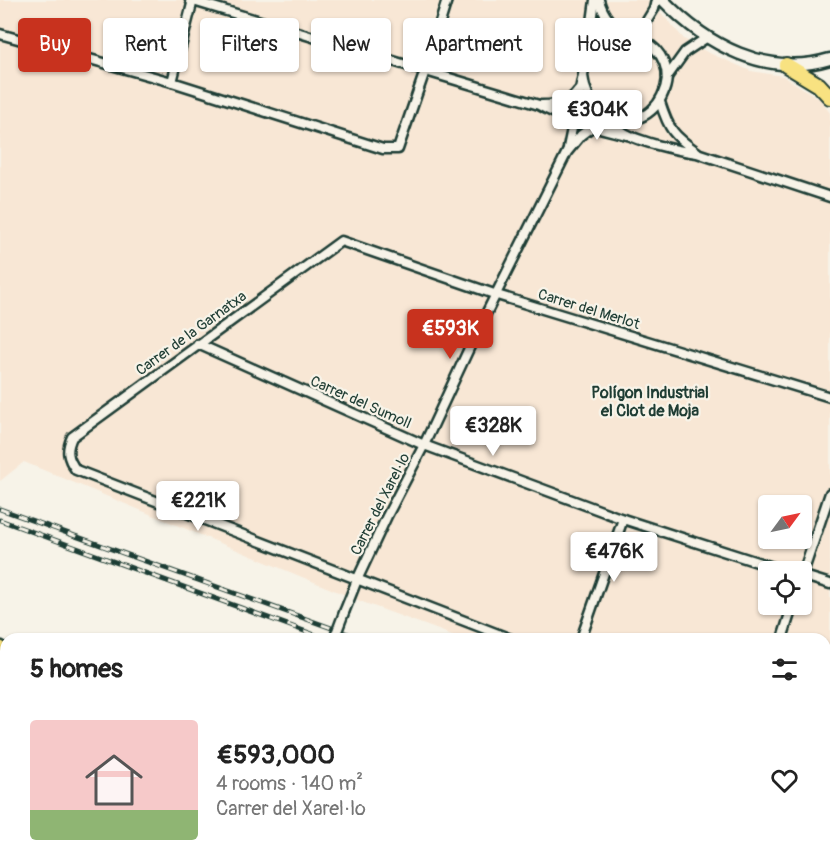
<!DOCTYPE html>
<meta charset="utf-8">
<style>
body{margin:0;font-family:Pangolin,sans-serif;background:#f6f6f6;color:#222;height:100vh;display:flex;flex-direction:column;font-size:22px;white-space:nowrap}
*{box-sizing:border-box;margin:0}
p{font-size:20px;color:#767676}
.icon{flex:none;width:33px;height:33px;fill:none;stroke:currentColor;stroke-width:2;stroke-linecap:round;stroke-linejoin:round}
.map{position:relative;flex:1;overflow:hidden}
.sheet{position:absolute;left:0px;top:633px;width:831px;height:236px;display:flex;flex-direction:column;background:#fff;border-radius:18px 18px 0 0;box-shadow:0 2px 4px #0004}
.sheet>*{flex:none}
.guide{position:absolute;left:18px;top:18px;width:795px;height:54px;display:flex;gap:12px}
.needle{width:39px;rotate:57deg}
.buttons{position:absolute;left:758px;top:495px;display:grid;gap:12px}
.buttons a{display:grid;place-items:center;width:54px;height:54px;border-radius:6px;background:#fff;box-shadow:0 2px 4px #0004;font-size:30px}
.price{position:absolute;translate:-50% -51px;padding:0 14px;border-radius:6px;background:#fff;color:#222;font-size:20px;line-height:39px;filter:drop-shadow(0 2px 3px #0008)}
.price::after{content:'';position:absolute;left:50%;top:36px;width:18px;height:14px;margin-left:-9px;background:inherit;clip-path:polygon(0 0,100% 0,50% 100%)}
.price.on{background:#c8321e;color:#fff}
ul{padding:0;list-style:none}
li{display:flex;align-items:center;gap:18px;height:150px;padding:0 30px}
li+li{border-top:2px solid #e0e0e0}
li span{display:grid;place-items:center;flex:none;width:168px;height:120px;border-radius:6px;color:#555}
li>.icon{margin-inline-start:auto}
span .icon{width:72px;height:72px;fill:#fffc;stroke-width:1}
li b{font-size:26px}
h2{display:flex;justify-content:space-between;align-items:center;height:72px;padding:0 30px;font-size:26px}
.tag{padding:0 21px;border-radius:6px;background:#fff;box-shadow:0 2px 4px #0004;font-size:21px;line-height:54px}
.tag.on{background:#c8321e;color:#fff}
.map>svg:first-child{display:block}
.built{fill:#f8e7d5;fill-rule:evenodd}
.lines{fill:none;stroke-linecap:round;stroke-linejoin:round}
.minor-casing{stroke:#1f3d34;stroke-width:13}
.tertiary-casing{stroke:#1f3d34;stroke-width:15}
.trunk-casing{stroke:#1f3d34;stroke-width:18}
.motorway-casing{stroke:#1f3d34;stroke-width:20}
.minor{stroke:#f7f3e8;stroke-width:8}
.tertiary{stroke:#f7f3e8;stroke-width:10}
.trunk{stroke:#f8e281;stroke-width:14}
.motorway{stroke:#f8e281;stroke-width:15}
.rail-casing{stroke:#1f3d34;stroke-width:5}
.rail{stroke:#f7f3e8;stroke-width:3;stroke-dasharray:9;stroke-linecap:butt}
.minor-bridge-casing{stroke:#1f3d34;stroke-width:13;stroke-linecap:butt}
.minor-bridge{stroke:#f7f3e8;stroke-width:8}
.labels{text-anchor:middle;stroke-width:4.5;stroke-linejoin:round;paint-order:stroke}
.street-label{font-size:15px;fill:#1f3d34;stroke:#f7f3e8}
.neighbourhood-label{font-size:16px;font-weight:bold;fill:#1f3d34;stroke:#f7f3e8}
</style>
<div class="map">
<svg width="830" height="868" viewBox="0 0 830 868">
<rect width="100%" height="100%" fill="#f7f3e8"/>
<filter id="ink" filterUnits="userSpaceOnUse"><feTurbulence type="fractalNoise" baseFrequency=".0167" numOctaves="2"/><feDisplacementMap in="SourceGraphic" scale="12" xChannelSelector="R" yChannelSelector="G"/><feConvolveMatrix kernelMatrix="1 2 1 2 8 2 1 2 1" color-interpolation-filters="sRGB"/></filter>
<g filter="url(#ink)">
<path class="built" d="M0 0H650L684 39 707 52 751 71 783 76 820 99 830 113V766L825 764V639H463L365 603 24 462 0 481ZM768 506H801V538H768ZM768 572H801V604H768Z"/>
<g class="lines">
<defs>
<g id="minor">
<path d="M190 0 539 105C567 121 596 127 627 135"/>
<path d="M599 0C603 16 613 27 627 35"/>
<path d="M0 34 172 82 383 149H398L425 71 447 0"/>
<path d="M637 37 654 9 656 0"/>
<path d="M590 54V37L595 0"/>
<path d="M667 77 685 52 706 38"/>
<path d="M172 82 193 0"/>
<path d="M660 102C669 130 673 135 697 152"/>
<path d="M542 105C557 105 569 104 578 91"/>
<path d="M610 118C613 121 615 126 619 129 632 141 679 151 697 153L830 197"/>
<path d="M568 148 585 65C613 6 686 48 662 96 657 107 647 116 635 119 605 125 586 103 583 76"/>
<path d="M198 344 424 445 623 519 788 572"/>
<path d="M801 575 830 584"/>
<path d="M801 579 830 493"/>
<path d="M345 610 357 580 387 516 424 445 472 342 567 152 581 135 607 116"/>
<path d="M511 639 76 470C67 458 66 450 72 437L341 241 497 295 830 397"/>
<path d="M581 639 623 519"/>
<path d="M782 639 793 604"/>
<path d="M825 745 830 746"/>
<path d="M310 862 314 868"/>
</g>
<path id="tertiary" d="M663 0C706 45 767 78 830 59"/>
<path id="trunk" d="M786 65 819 85 830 97"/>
<g id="motorway">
<path d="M0 649 6 655"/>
<path d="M0 689 6 695"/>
<path d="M194 862 201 868"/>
<path d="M240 862 247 868"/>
</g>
</defs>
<use href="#minor" class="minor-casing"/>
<use href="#tertiary" class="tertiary-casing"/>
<use href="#trunk" class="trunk-casing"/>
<use href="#motorway" class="motorway-casing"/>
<use href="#minor" class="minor"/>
<use href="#tertiary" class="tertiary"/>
<use href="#trunk" class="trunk"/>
<use href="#motorway" class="motorway"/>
<defs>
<g id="rail">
<path d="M0 509 362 639"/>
<path d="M0 520 326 639"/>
<path d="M825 806 830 808"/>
<path d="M825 820 830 822"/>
<path d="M354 862 377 868"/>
<path d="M383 862 407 868"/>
</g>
</defs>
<use href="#rail" class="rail-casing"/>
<use href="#rail" class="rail"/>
<defs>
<path id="minor-bridge" d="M334 639 345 610"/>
</defs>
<use href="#minor-bridge" class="minor-bridge-casing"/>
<use href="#minor-bridge" class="minor-bridge"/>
</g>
</g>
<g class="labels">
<g class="street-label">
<text transform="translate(589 309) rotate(17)" y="5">Carrer del Merlot</text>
<text transform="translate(191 333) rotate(-36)" y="5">Carrer de la Garnatxa</text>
<text transform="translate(361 402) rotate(24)" y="5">Carrer del Sumoll</text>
<text transform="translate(380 504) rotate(-63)" y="5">Carrer del Xarel·lo</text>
</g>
<g class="neighbourhood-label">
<text x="650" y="398">Polígon Industrial<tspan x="650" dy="18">el Clot de Moja</tspan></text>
</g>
</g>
</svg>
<div class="buttons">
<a><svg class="needle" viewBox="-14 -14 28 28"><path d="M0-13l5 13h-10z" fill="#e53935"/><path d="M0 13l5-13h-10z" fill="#767676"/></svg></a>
<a><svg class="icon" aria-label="locate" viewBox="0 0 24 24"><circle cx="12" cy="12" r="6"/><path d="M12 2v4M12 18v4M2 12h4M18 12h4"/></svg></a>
</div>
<b class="price" style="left:597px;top:141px">€304K</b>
<b class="price on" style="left:450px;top:360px">€593K</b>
<b class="price" style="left:493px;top:457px">€328K</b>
<b class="price" style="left:198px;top:532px">€221K</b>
<b class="price" style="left:614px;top:583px">€476K</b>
<div class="guide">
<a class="tag on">Buy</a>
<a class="tag">Rent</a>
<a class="tag">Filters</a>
<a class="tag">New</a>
<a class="tag">Apartment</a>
<a class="tag">House</a>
</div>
<section class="sheet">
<h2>5 homes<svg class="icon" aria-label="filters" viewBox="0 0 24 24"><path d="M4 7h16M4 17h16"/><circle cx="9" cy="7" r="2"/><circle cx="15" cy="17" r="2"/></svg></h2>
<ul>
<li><span style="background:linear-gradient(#f6c9c9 75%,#8fb573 0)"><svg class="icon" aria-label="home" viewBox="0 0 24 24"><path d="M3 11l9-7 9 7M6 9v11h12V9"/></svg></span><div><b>€593,000</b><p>4 rooms · 140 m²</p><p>Carrer del Xarel·lo</p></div><svg class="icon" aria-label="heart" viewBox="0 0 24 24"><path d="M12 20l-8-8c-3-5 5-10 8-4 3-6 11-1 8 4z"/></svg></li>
</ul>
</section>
</div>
